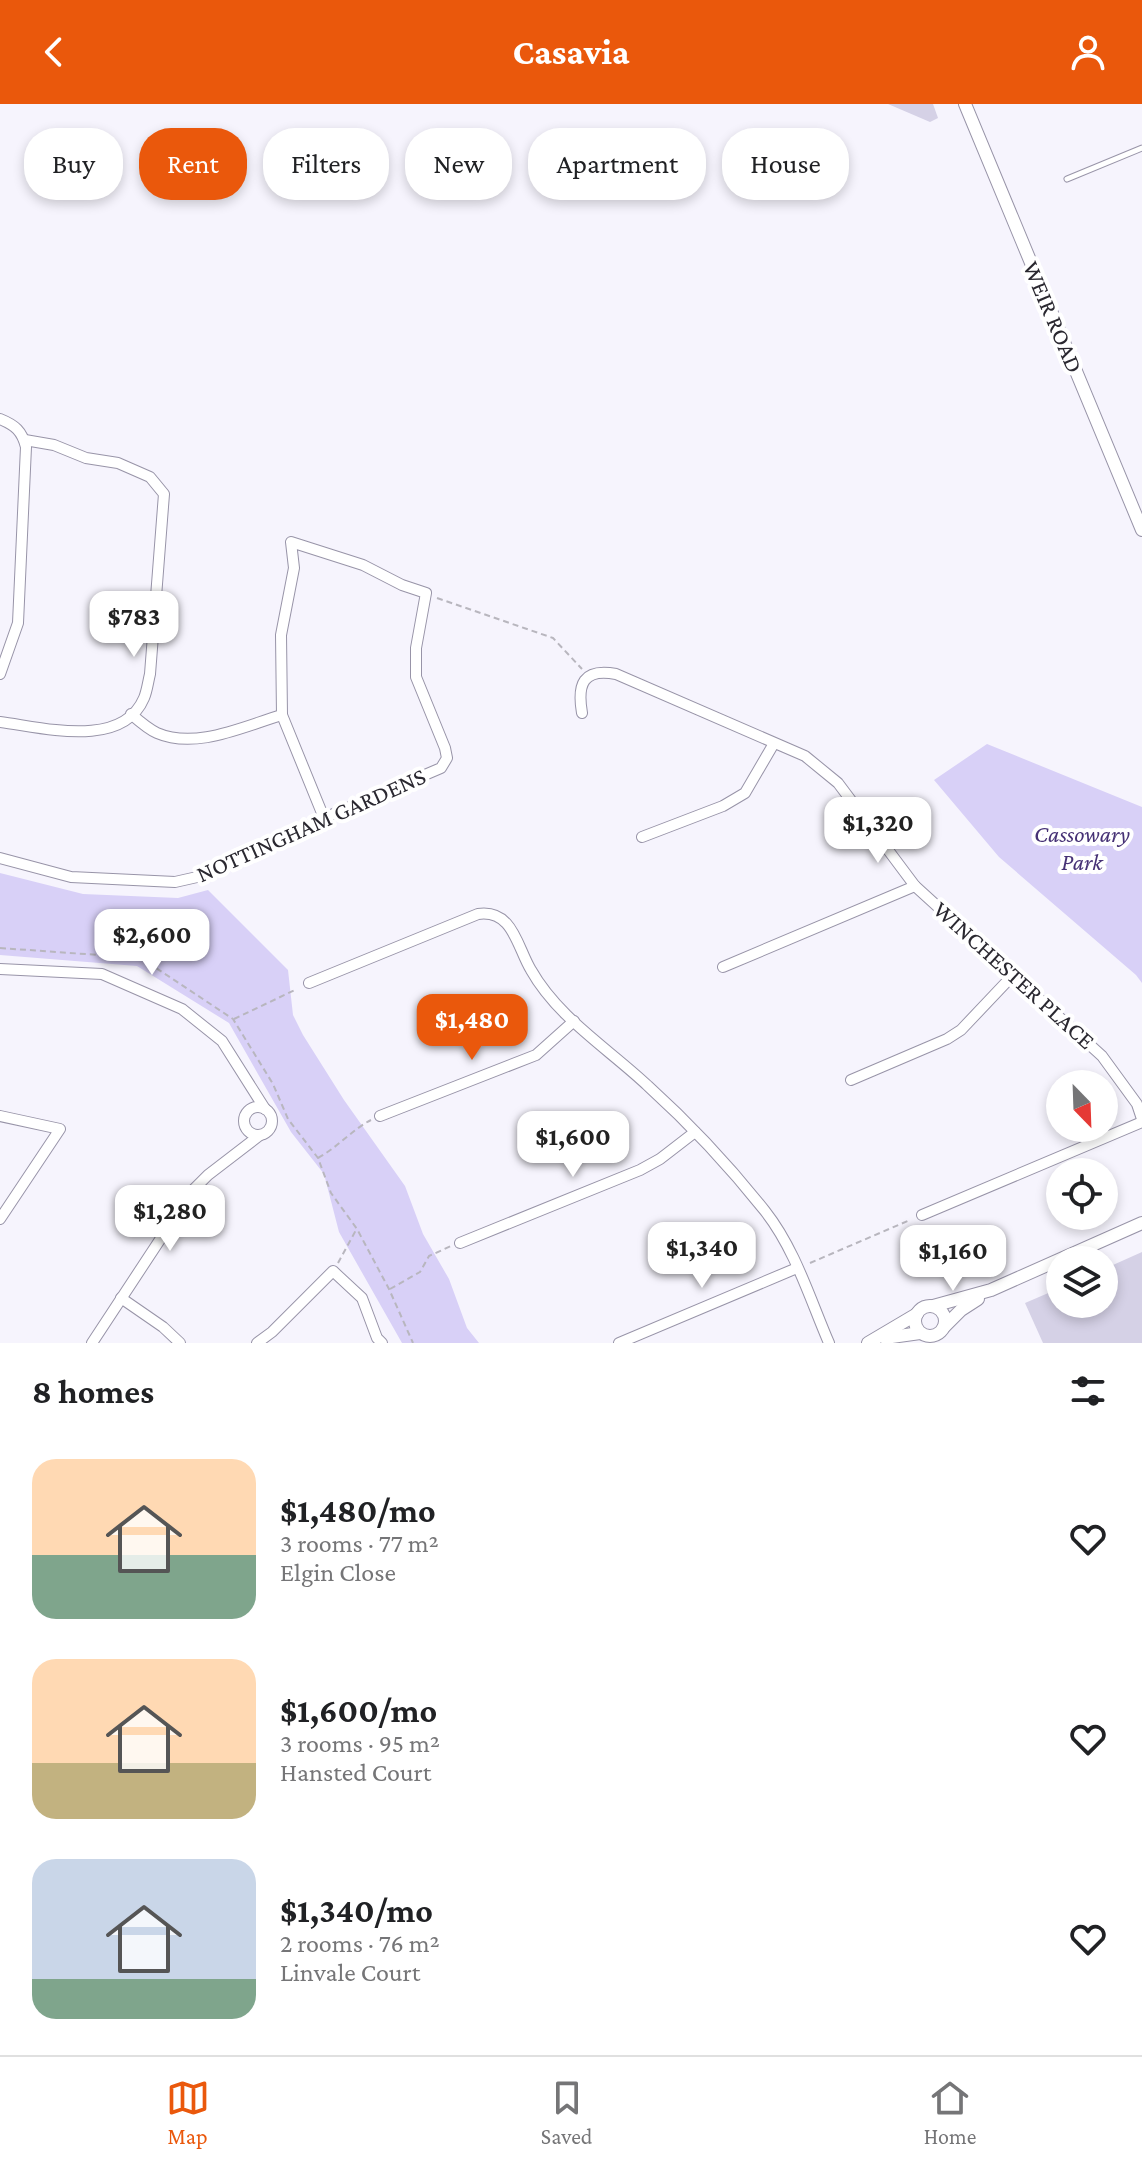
<!DOCTYPE html>
<meta charset="utf-8">
<style>
body{margin:0;font-family:"Crimson Pro",serif;background:#f2f2f2;color:#202124;height:100vh;display:flex;flex-direction:column;font-size:30px;white-space:nowrap}
*{box-sizing:border-box;margin:0}
p{font-size:26px;color:#757577}
.icon{flex:none;width:44px;height:44px;fill:none;stroke:currentColor;stroke-width:2;stroke-linecap:round;stroke-linejoin:round}
.map{position:relative;height:1239px;overflow:hidden}
.drawer{display:flex;flex-direction:column;background:#fff;flex:1}
.drawer>*{flex:none}
.guide{position:absolute;left:24px;top:24px;width:1094px;height:72px;display:flex;gap:16px}
.needle{width:52px;rotate:157deg}
.controls{position:absolute;left:1046px;top:966px;display:grid;gap:16px}
.controls a{display:grid;place-items:center;width:72px;height:72px;border-radius:50%;background:#fff;box-shadow:0 4px 12px #0003;font-size:40px}
.price{position:absolute;translate:-50% -68px;padding:0 18px;border-radius:16px;background:#fff;color:#222;font-size:26px;line-height:52px;filter:drop-shadow(0 2px 4px #0008)}
.price::after{content:'';position:absolute;left:50%;top:48px;width:24px;height:18px;margin-left:-12px;background:inherit;clip-path:polygon(0 0,100% 0,50% 100%)}
.price.current{background:#ea580c;color:#fff}
ul{padding:0;list-style:none}
li{display:flex;align-items:center;gap:24px;height:200px;padding:0 32px}
li span{display:grid;place-items:center;flex:none;width:224px;height:160px;border-radius:24px;color:#555}
li>.icon{margin-inline-start:auto}
span .icon{width:96px;height:96px;fill:#fffc;stroke-width:1}
li b{font-size:34px}
h2{display:flex;justify-content:space-between;align-items:center;height:96px;padding:0 32px;font-size:34px}
.chip{padding:0 28px;border-radius:32px;background:#fff;box-shadow:0 4px 12px #0003;font-size:28px;line-height:72px}
.chip.current{background:#ea580c;color:#fff}
header{display:flex;justify-content:space-between;align-items:center;height:104px;padding:0 32px;background:#ea580c;color:#fff;font-size:36px;font-weight:700}
.dock{display:flex;justify-content:space-around;align-items:center;height:112px;border-top:2px solid #e0e0e0;background:#fff;font-size:22px;color:#757577}
.dock a{display:grid;justify-items:center;gap:4px}
.dock .current{color:#ea580c}
.map>svg:first-child{display:block}
.green{fill:#d8d0f7}
.building{fill:#d5d1e6}
.lines{fill:none;stroke-linecap:round;stroke-linejoin:round}
.service-casing{stroke:#9894a8;stroke-width:7}
.minor-casing{stroke:#9894a8;stroke-width:12}
.tertiary-casing{stroke:#9894a8;stroke-width:14}
.path{stroke:#b8b6be;stroke-width:2;stroke-dasharray:6 4;stroke-linecap:butt}
.service{stroke:#fff;stroke-width:5}
.minor{stroke:#fff;stroke-width:10}
.tertiary{stroke:#fff;stroke-width:12}
.labels{text-anchor:middle;stroke-width:8;stroke-linejoin:round;paint-order:stroke}
.street-label{font-size:24px;fill:#2a2830;stroke:#fff}
.park-label{font-size:24px;font-style:italic;fill:#463175;stroke:#fff}
</style>
<header><svg class="icon" aria-label="back" viewBox="0 0 24 24"><path d="M15 5l-7 7 7 7"/></svg>Casavia<svg class="icon" aria-label="person" viewBox="0 0 24 24"><circle cx="12" cy="8" r="4"/><path d="M4 21q1-7 8-7t8 7"/></svg></header>
<div class="map">
<svg width="1142" height="1239" viewBox="0 0 1142 1239">
<rect width="100%" height="100%" fill="#f6f4fd"/>
<g class="green">
<path d="M987 640 1142 703V879L1136 871 999 753 934 676Z"/>
<path d="M0 769 83 790 178 794 208 786 288 866 293 911 303 931 344 996 405 1082 423 1130 449 1175 467 1224 479 1239H402L339 1128 324 1070 291 1028 229 919 137 862 0 851Z"/>
</g>
<g class="building">
<path d="M888 0H933L938 14 930 18Z"/>
<path d="M1142 1148V1239H1043L1025 1199 1060 1184V1200H1104V1165Z"/>
</g>
<g class="lines">
<defs>
<path id="service" d="M1067 75 1142 44"/>
<g id="minor">
<path d="M0 315C15 321 22 327 26 343L18 519 0 570"/>
<path d="M582 609C577 580 583 564 616 570L805 652 838 679 915 782 1102 952 1137 1000 1142 1015"/>
<path d="M131 610C139 617 148 625 157 629 196 646 244 622 282 611"/>
<path d="M0 618C41 623 122 646 144 594 147 587 148 578 150 570L164 390 150 373 118 359 86 354 54 341 25 336"/>
<path d="M642 733 723 702 745 689 773 641"/>
<path d="M0 754 71 773 175 778 206 771 324 714 441 664 447 654 445 644 416 573V544L426 489 402 481 363 461 291 438 294 464 281 531 282 611 324 714"/>
<path d="M723 863 915 782"/>
<path d="M0 865 102 870 182 905 222 937 265 1005"/>
<path d="M309 879 478 810C513 805 517 843 531 866 558 914 609 945 648 982 690 1020 730 1063 765 1107 795 1145 810 1195 829 1239"/>
<path d="M851 976 947 935 961 926 1014 870"/>
<circle cx="258" cy="1017" r="14"/>
<path d="M0 1012 60 1025 0 1115"/>
<path d="M380 1012 536 951 574 917"/>
<path d="M922 1111 1142 1018"/>
<path d="M460 1139 640 1066 660 1055 695 1028"/>
<path d="M121 1194 163 1223 180 1239"/>
<path d="M92 1239 192 1087 208 1071 260 1031"/>
<path d="M257 1239 272 1228 333 1167 362 1194 377 1234 382 1239"/>
<path d="M619 1239 797 1164"/>
</g>
<g id="tertiary">
<path d="M965 0 1142 426"/>
<circle cx="930" cy="1217" r="15"/>
<path d="M933 1202 991 1186 1142 1119"/>
<path d="M944 1223 961 1206 978 1195"/>
<path d="M885 1234 920 1229"/>
<path d="M868 1239 917 1210"/>
</g>
</defs>
<use href="#service" class="service-casing"/>
<use href="#minor" class="minor-casing"/>
<use href="#tertiary" class="tertiary-casing"/>
<g class="path">
<path d="M437 494 553 534 582 565"/>
<path d="M0 844 141 854 233 915 273 980 288 1015 318 1054 331 1089 357 1125 389 1185 413 1239"/>
<path d="M234 915 297 885"/>
<path d="M318 1054C338 1043 353 1025 371 1016"/>
<path d="M338 1159 356 1126"/>
<path d="M810 1159 910 1116"/>
<path d="M390 1185 420 1168 429 1152 451 1142"/>
</g>
<use href="#service" class="service"/>
<use href="#minor" class="minor"/>
<use href="#tertiary" class="tertiary"/>
</g>
<g class="labels">
<g class="street-label">
<text transform="translate(1053 213) rotate(67)" y="8">WEIR ROAD</text>
<text transform="translate(311 721) rotate(-24)" y="8">NOTTINGHAM GARDENS</text>
<text transform="translate(1014 871) rotate(42)" y="8">WINCHESTER PLACE</text>
</g>
<g class="park-label">
<text x="1082" y="738">Cassowary<tspan x="1082" dy="28">Park</tspan></text>
</g>
</g>
</svg>
<div class="controls">
<a><svg class="needle" viewBox="-14 -14 28 28"><path d="M0-13l5 13h-10z" fill="#e53935"/><path d="M0 13l5-13h-10z" fill="#757577"/></svg></a>
<a><svg class="icon" aria-label="locate" viewBox="0 0 24 24"><circle cx="12" cy="12" r="6"/><path d="M12 2v4M12 18v4M2 12h4M18 12h4"/></svg></a>
<a><svg class="icon" aria-label="layers" viewBox="0 0 24 24"><path d="M12 4l9 5-9 5-9-5zM3 14l9 5 9-5"/></svg></a>
</div>
<b class="price" style="left:134px;top:555px">$783</b>
<b class="price" style="left:878px;top:761px">$1,320</b>
<b class="price" style="left:152px;top:873px">$2,600</b>
<b class="price current" style="left:472px;top:958px">$1,480</b>
<b class="price" style="left:573px;top:1075px">$1,600</b>
<b class="price" style="left:170px;top:1149px">$1,280</b>
<b class="price" style="left:702px;top:1186px">$1,340</b>
<b class="price" style="left:953px;top:1189px">$1,160</b>
<div class="guide">
<a class="chip">Buy</a>
<a class="chip current">Rent</a>
<a class="chip">Filters</a>
<a class="chip">New</a>
<a class="chip">Apartment</a>
<a class="chip">House</a>
</div>
</div>
<section class="drawer">
<h2>8 homes<svg class="icon" aria-label="filters" viewBox="0 0 24 24"><path d="M4 7h16M4 17h16"/><circle cx="9" cy="7" r="2"/><circle cx="15" cy="17" r="2"/></svg></h2>
<ul>
<li><span style="background:linear-gradient(#ffd9b3 60%,#7fa58c 0)"><svg class="icon" aria-label="home" viewBox="0 0 24 24"><path d="M3 11l9-7 9 7M6 9v11h12V9"/></svg></span><div><b>$1,480/mo</b><p>3 rooms · 77 m²</p><p>Elgin Close</p></div><svg class="icon" aria-label="heart" viewBox="0 0 24 24"><path d="M12 20l-8-8c-3-5 5-10 8-4 3-6 11-1 8 4z"/></svg></li>
<li><span style="background:linear-gradient(#ffd9b3 65%,#c2b280 0)"><svg class="icon" aria-label="home" viewBox="0 0 24 24"><path d="M3 11l9-7 9 7M6 9v11h12V9"/></svg></span><div><b>$1,600/mo</b><p>3 rooms · 95 m²</p><p>Hansted Court</p></div><svg class="icon" aria-label="heart" viewBox="0 0 24 24"><path d="M12 20l-8-8c-3-5 5-10 8-4 3-6 11-1 8 4z"/></svg></li>
<li><span style="background:linear-gradient(#c9d6e8 75%,#7fa58c 0)"><svg class="icon" aria-label="home" viewBox="0 0 24 24"><path d="M3 11l9-7 9 7M6 9v11h12V9"/></svg></span><div><b>$1,340/mo</b><p>2 rooms · 76 m²</p><p>Linvale Court</p></div><svg class="icon" aria-label="heart" viewBox="0 0 24 24"><path d="M12 20l-8-8c-3-5 5-10 8-4 3-6 11-1 8 4z"/></svg></li>
</ul>
</section>
<nav class="dock">
<a class="current"><svg class="icon" aria-label="map" viewBox="0 0 24 24"><path d="M3 6l6-2 6 2 6-2v14l-6 2-6-2-6 2zM9 4v14M15 6v14"/></svg>Map</a>
<a><svg class="icon" aria-label="saved" viewBox="0 0 24 24"><path d="M7 4h10v16l-5-4-5 4z"/></svg>Saved</a>
<a><svg class="icon" aria-label="home" viewBox="0 0 24 24"><path d="M3 11l9-7 9 7M6 9v11h12V9"/></svg>Home</a>
</nav>
